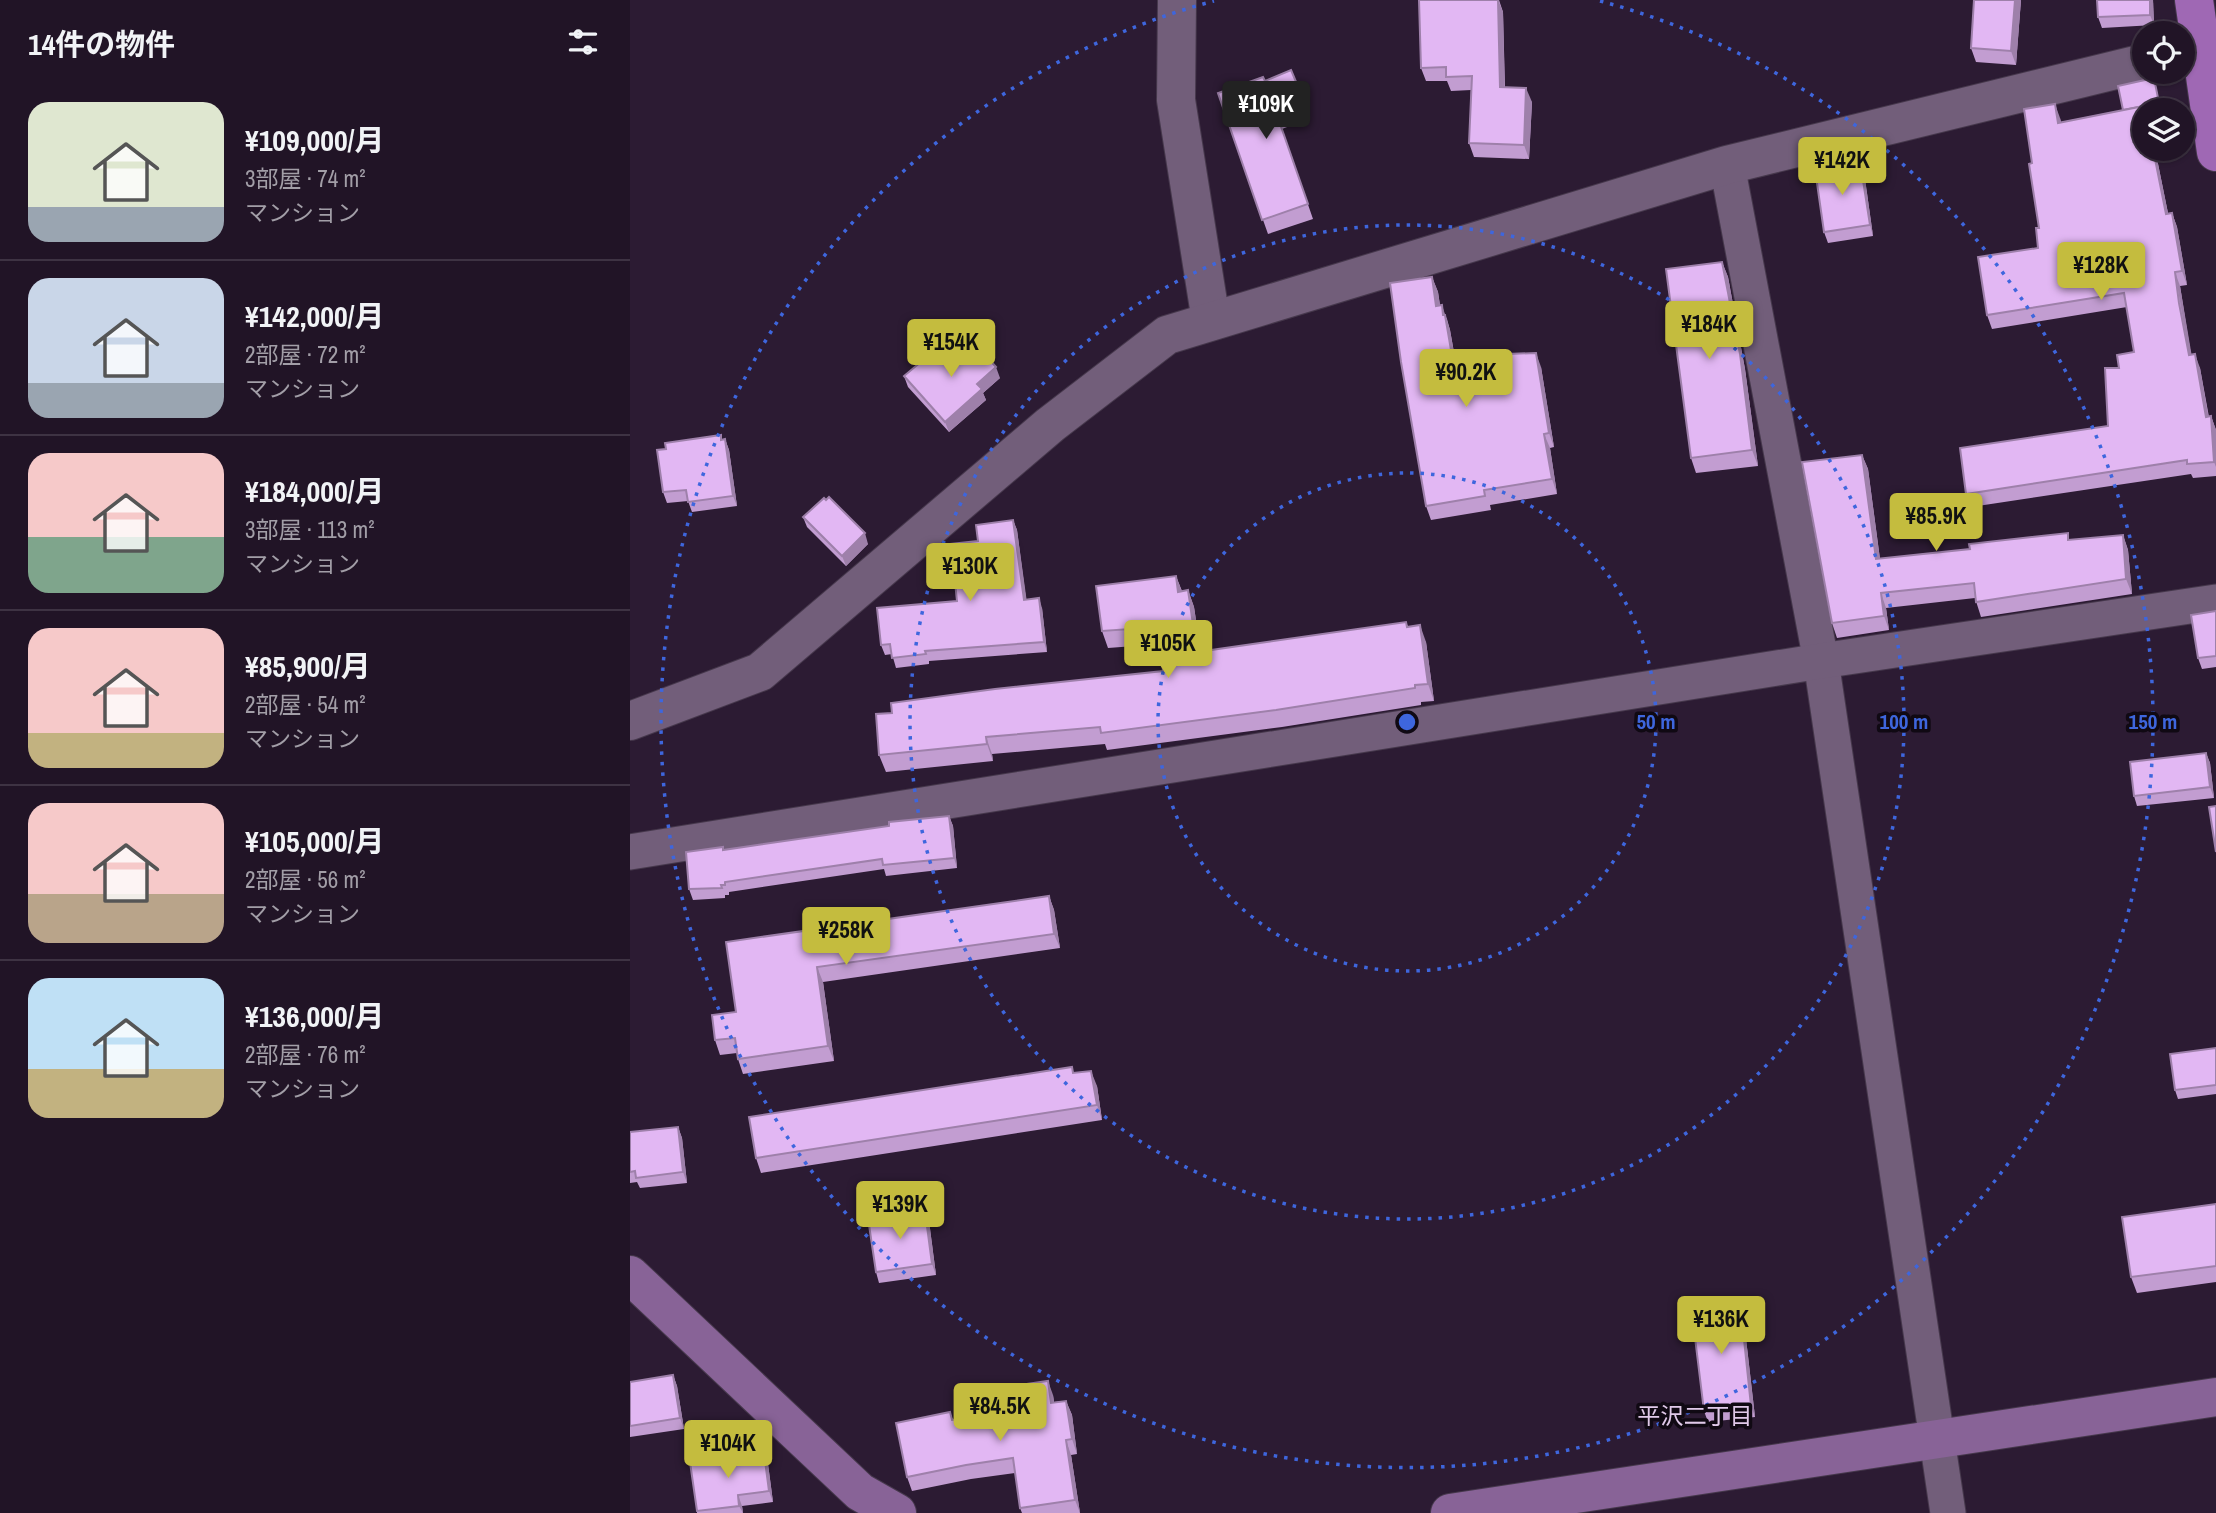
<!DOCTYPE html>
<html lang="ja">
<meta charset="utf-8">
<style>
body{margin:0;font-family:"Archivo Narrow","Noto Sans JP",sans-serif;background:#2d2132;color:#f1f3f6;height:100vh;display:flex;flex-direction:column;font-size:26px;white-space:nowrap}
*{box-sizing:border-box;margin:0}
p{font-size:23px;color:#a29ea7}
.icon{flex:none;width:38px;height:38px;fill:none;stroke:currentColor;stroke-width:2;stroke-linecap:round;stroke-linejoin:round}
.map{position:relative;flex:1;overflow:hidden}
.panel{display:flex;flex-direction:column;background:#211426;width:630px}
.panel>*{flex:none}
.buttons{position:absolute;left:1502px;top:21px;display:grid;gap:14px}
.buttons a{display:grid;place-items:center;width:63px;height:63px;border-radius:50%;background:#211426;box-shadow:0 2px 5px #0004,0 0 0 2px #3e3343;font-size:35px}
.price{position:absolute;translate:-50% -60px;padding:0 16px;border-radius:7px;background:#c4bc3e;color:#111;font-size:23px;line-height:46px;filter:drop-shadow(0 2px 4px #0008)}
.price::after{content:'';position:absolute;left:50%;top:42px;width:21px;height:16px;margin-left:-10px;background:inherit;clip-path:polygon(0 0,100% 0,50% 100%)}
.price.on{background:#222;color:#fff}
ul{padding:0;list-style:none}
li{display:flex;align-items:center;gap:21px;height:175px;padding:0 28px}
li+li{border-top:2px solid #3e3343}
li span{display:grid;place-items:center;flex:none;width:196px;height:140px;border-radius:21px;color:#555}
li>.icon{margin-inline-start:auto}
span .icon{width:84px;height:84px;fill:#fffc;stroke-width:1}
li b{font-size:30px}
h2{display:flex;justify-content:space-between;align-items:center;height:84px;padding:0 28px;font-size:30px}
main{display:flex;flex:1;min-height:0}
.map>svg:first-child{display:block}
.lines{fill:none;stroke-linecap:round;stroke-linejoin:round}
.minor-casing{stroke:#46384c;stroke-width:37}
.tertiary-casing{stroke:#46384c;stroke-width:40}
.secondary-casing{stroke:#46384c;stroke-width:40}
.primary-casing{stroke:#46384c;stroke-width:40}
.minor{stroke:#725e7a;stroke-width:35}
.tertiary{stroke:#725e7a;stroke-width:38}
.secondary{stroke:#886397;stroke-width:38}
.primary{stroke:#9f68b4;stroke-width:38}
.wall{fill:#c29dd1}
.shaded-wall{fill:#9e80aa}
.building{fill:#e2b7f3;stroke:#9e80aa;stroke-width:2}
.ring{fill:none;stroke:#3e66dd;stroke-width:3.5;stroke-dasharray:3.5 7}
.labels{text-anchor:middle;stroke-width:7;stroke-linejoin:round;paint-order:stroke}
.neighbourhood-label{font-size:23px;fill:#e0c9e9;stroke:#100913}
.centre{fill:#3e66dd;stroke:#100913;stroke-width:3.5}
.ring-label{font-size:21px;text-anchor:middle;font-weight:bold;fill:#3e66dd;stroke:#100913;stroke-width:7;stroke-linejoin:round;paint-order:stroke}
</style>
<main>
<section class="panel">
<h2>14件の物件<svg class="icon" aria-label="filters" viewBox="0 0 24 24"><path d="M4 7h16M4 17h16"/><circle cx="9" cy="7" r="2"/><circle cx="15" cy="17" r="2"/></svg></h2>
<ul>
<li><span style="background:linear-gradient(#dfe7d0 75%,#9aa5b1 0)"><svg class="icon" aria-label="home" viewBox="0 0 24 24"><path d="M3 11l9-7 9 7M6 9v11h12V9"/></svg></span><div><b>¥109,000/月</b><p>3部屋 · 74 m²</p><p>マンション</p></div></li>
<li><span style="background:linear-gradient(#c9d6e8 75%,#9aa5b1 0)"><svg class="icon" aria-label="home" viewBox="0 0 24 24"><path d="M3 11l9-7 9 7M6 9v11h12V9"/></svg></span><div><b>¥142,000/月</b><p>2部屋 · 72 m²</p><p>マンション</p></div></li>
<li><span style="background:linear-gradient(#f6c9c9 60%,#7fa58c 0)"><svg class="icon" aria-label="home" viewBox="0 0 24 24"><path d="M3 11l9-7 9 7M6 9v11h12V9"/></svg></span><div><b>¥184,000/月</b><p>3部屋 · 113 m²</p><p>マンション</p></div></li>
<li><span style="background:linear-gradient(#f6c9c9 75%,#c2b280 0)"><svg class="icon" aria-label="home" viewBox="0 0 24 24"><path d="M3 11l9-7 9 7M6 9v11h12V9"/></svg></span><div><b>¥85,900/月</b><p>2部屋 · 54 m²</p><p>マンション</p></div></li>
<li><span style="background:linear-gradient(#f6c9c9 65%,#b9a48a 0)"><svg class="icon" aria-label="home" viewBox="0 0 24 24"><path d="M3 11l9-7 9 7M6 9v11h12V9"/></svg></span><div><b>¥105,000/月</b><p>2部屋 · 56 m²</p><p>マンション</p></div></li>
<li><span style="background:linear-gradient(#bfe0f5 65%,#c2b280 0)"><svg class="icon" aria-label="home" viewBox="0 0 24 24"><path d="M3 11l9-7 9 7M6 9v11h12V9"/></svg></span><div><b>¥136,000/月</b><p>2部屋 · 76 m²</p><p>マンション</p></div></li>
</ul>
</section>
<div class="map">
<svg width="1586" height="1513" viewBox="0 0 1586 1513">
<rect width="100%" height="100%" fill="#2c1b33"/>
<g class="lines">
<defs>
<g id="minor">
<path d="M1097 165 1191 661 1318 1513"/>
<path d="M0 852 1191 661 1586 602"/>
</g>
<g id="tertiary">
<path d="M547 0 546 100 581 321"/>
<path d="M0 721 130 672 420 425 537 335 1097 165 1514 63"/>
</g>
<g id="secondary">
<path d="M0 1275 230 1492 267 1513"/>
<path d="M820 1513 1586 1397"/>
</g>
<path id="primary" d="M1564 0 1586 152"/>
</defs>
<use href="#minor" class="minor-casing"/>
<use href="#tertiary" class="tertiary-casing"/>
<use href="#secondary" class="secondary-casing"/>
<use href="#primary" class="primary-casing"/>
<use href="#minor" class="minor"/>
<use href="#tertiary" class="tertiary"/>
<use href="#secondary" class="secondary"/>
<use href="#primary" class="primary"/>
</g>
<g class="wall">
<path d="M789 0H869L873 12 875 87 902 102 899 159 844 157 839 143 841 90 821 91 817 81H796L791 68Z"/>
<path d="M1391 0 1386 65 1346 62 1341 48Z"/>
<path d="M1467 0H1523L1524 25 1472 28 1468 17Z"/>
<path d="M1524 78 1531 109 1514 110V149H1525L1538 213H1542L1547 227 1557 285 1550 286 1561 355 1570 368 1579 417 1581 416 1586 430V476L1563 478 1561 474 1341 507 1336 494 1478 426 1489 368 1504 352 1497 307 1362 329 1357 315 1408 248 1409 228 1402 163 1430 118 1431 122 1493 110Z"/>
<path d="M635 81 675 103 680 118 652 129 683 219 638 234 588 93Z"/>
<path d="M1234 172 1243 236 1198 243 1194 232Z"/>
<path d="M1092 262 1098 277 1115 369 1128 466 1066 473 1061 458Z"/>
<path d="M802 277 808 292 810 305 817 319 820 330 830 385 878 378 911 367 924 447 920 448 927 494 860 505 861 510 801 520 796 506Z"/>
<path d="M316 364 370 378 353 393 356 400 319 432 278 387 274 376Z"/>
<path d="M91 435 92 440 95 439 99 450 107 506 62 512 58 501 37 503 33 492 36 449Z"/>
<path d="M1232 455 1238 469 1250 559 1493 535 1498 550 1502 594 1351 617 1345 598 1256 608 1259 630 1207 638 1202 623Z"/>
<path d="M173 517 238 544 216 566 177 527Z"/>
<path d="M383 520 387 530 396 599 412 608 417 652 299 661V664L266 668 262 654 255 655 251 645 327 601 348 541Z"/>
<path d="M546 576 552 591 558 590 564 607 571 652 776 622 778 627 796 642 804 701 791 702V705L652 727 477 750 475 744 362 754 363 761 256 772 249 755 262 713 533 671 531 644 478 648 472 631Z"/>
<path d="M1586 611V667L1572 669 1568 658Z"/>
<path d="M1576 753 1580 763 1584 798 1507 806 1504 796Z"/>
<path d="M319 816 323 826 327 868 256 876 254 869 99 892V895H95V898L63 900 59 889 93 847 94 850 259 826Z"/>
<path d="M419 896 424 910 430 948 193 982 204 1061 113 1074 108 1059 107 1053 90 1055 85 1040 106 1012 96 942Z"/>
<path d="M1586 1048V1094L1548 1099 1545 1090Z"/>
<path d="M444 1073 467 1086 472 1120 131 1173 126 1158Z"/>
<path d="M48 1127 52 1138 57 1183 10 1188 7 1182 0 1183V1132Z"/>
<path d="M1586 1204V1282L1507 1293 1501 1277Z"/>
<path d="M295 1211 299 1221 306 1275 249 1283 246 1272Z"/>
<path d="M1097 1299 1101 1311 1114 1321 1125 1417 1078 1422 1074 1411 1067 1313Z"/>
<path d="M43 1375 47 1386 54 1429 0 1437V1382Z"/>
<path d="M423 1395 424 1402 436 1401 442 1415 447 1454 441 1455 450 1513H392L390 1508 385 1473 341 1479 282 1491 277 1477 320 1412 323 1420 373 1413Z"/>
<path d="M134 1453 138 1464 143 1502 112 1506 113 1513H67V1511Z"/>
</g>
<g class="shaded-wall">
<path d="M868 0 873 12 875 101 870 87Z"/>
<path d="M1385 0H1391L1386 65 1381 51Z"/>
<path d="M1520 0H1523L1524 25 1520 15Z"/>
<path d="M896 88 902 102 899 159 894 145Z"/>
<path d="M1425 104 1430 118 1433 137 1428 123Z"/>
<path d="M1523 149H1525L1541 228 1536 214Z"/>
<path d="M1230 161 1234 172 1243 236 1240 225Z"/>
<path d="M1542 213 1547 227 1557 285 1552 271Z"/>
<path d="M1092 262 1098 277 1115 369 1128 466 1122 450Z"/>
<path d="M1545 272 1550 286 1564 369 1559 355Z"/>
<path d="M802 277 808 292 812 320 806 306Z"/>
<path d="M812 305 820 330 832 400 827 385Z"/>
<path d="M906 353 911 367 924 447 919 433Z"/>
<path d="M1565 354 1570 368 1581 431 1576 417Z"/>
<path d="M366 367 370 378 353 393 356 400 319 432 315 422 347 384Z"/>
<path d="M1581 416 1586 430V467L1584 462Z"/>
<path d="M914 434 920 448 927 494 922 479Z"/>
<path d="M95 439 99 450 107 506 103 496Z"/>
<path d="M1232 455 1238 469 1252 574 1246 559Z"/>
<path d="M383 520 387 530 398 610 394 600Z"/>
<path d="M235 533 238 544 216 566 212 556Z"/>
<path d="M1493 535 1498 550 1502 594 1496 579Z"/>
<path d="M546 576 552 592H548Z"/>
<path d="M558 590 564 607 573 669 567 652Z"/>
<path d="M1251 593 1256 608 1259 630 1254 616Z"/>
<path d="M409 598 412 608 417 652 414 642Z"/>
<path d="M790 625 796 642 804 701 798 684Z"/>
<path d="M356 737 362 754 363 761 357 744Z"/>
<path d="M1576 753 1580 763 1584 798 1580 787Z"/>
<path d="M319 816 323 826 327 868 324 858Z"/>
<path d="M419 896 424 910 430 948 424 934Z"/>
<path d="M187 967 193 982 204 1061 198 1046Z"/>
<path d="M461 1071 467 1086 472 1120 467 1105Z"/>
<path d="M48 1127 52 1138 57 1183 53 1172Z"/>
<path d="M295 1211 299 1221 306 1275 302 1264Z"/>
<path d="M1111 1311 1114 1321 1125 1417 1121 1406Z"/>
<path d="M43 1375 47 1386 54 1429 50 1418Z"/>
<path d="M418 1381 423 1395 426 1417 421 1403Z"/>
<path d="M436 1401 442 1415 447 1454 442 1439Z"/>
<path d="M436 1440 441 1455 450 1513 445 1500Z"/>
<path d="M134 1453 138 1464 143 1502 139 1491Z"/>
<path d="M108 1495 112 1506 113 1513 109 1506Z"/>
</g>
<g class="building">
<path d="M789 0H868L870 87 896 88 894 145 839 143 842 76 816 77V67L791 68Z"/>
<path d="M1344 0H1385L1381 51 1341 48Z"/>
<path d="M1467 0H1520V15L1468 17Z"/>
<path d="M661 70 675 103 647 115 678 204 632 220 588 93 633 77 635 81Z"/>
<path d="M1524 78 1529 103 1493 110 1488 86Z"/>
<path d="M1425 104 1428 123 1514 106 1515 110H1514V149H1523L1536 214 1542 213 1552 271 1545 272 1549 303 1559 355 1565 354 1576 417 1581 416 1584 462 1557 464V460L1336 494 1330 448 1478 426 1475 368H1489L1487 355 1504 352 1494 293 1357 315 1348 257 1408 248 1406 228H1409L1399 164 1402 163 1394 109Z"/>
<path d="M1230 161 1240 225 1194 232 1185 169Z"/>
<path d="M1092 262 1110 354 1122 450 1061 458 1036 269Z"/>
<path d="M802 277 806 306 812 305 813 315H815L827 385 878 378 877 354 906 353 919 433 914 434 922 479 854 490 855 496 796 506 771 362 760 283Z"/>
<path d="M342 340 366 367 347 384 352 389 315 422 274 376 304 351 316 364Z"/>
<path d="M91 435V440L95 439 103 496 58 502 56 490 33 492 27 450 36 449 35 443Z"/>
<path d="M1232 455 1246 559 1340 549 1339 544 1438 533V540L1493 535 1496 579 1346 602 1344 583 1251 593 1254 616 1202 623 1172 462Z"/>
<path d="M199 497 235 533 212 556 173 517 194 498 196 500Z"/>
<path d="M383 520 394 600 409 598 414 642 295 651 296 654 262 658 260 644 251 645 247 608 327 601 321 544 348 541 346 525Z"/>
<path d="M546 576 548 592 558 590 567 652 776 622 777 627 790 625 798 684 785 685V688L646 710 471 733 470 727 356 737 357 744 249 755 246 714 262 713 261 703 365 689 533 671 529 627 472 631 466 586Z"/>
<path d="M1586 611V656L1568 658 1561 615Z"/>
<path d="M1576 753 1580 787 1504 796 1500 762Z"/>
<path d="M1586 806V852L1579 807Z"/>
<path d="M319 816 324 858 253 865 252 859 95 882V885H91L92 888 59 889 56 852 93 847V850L259 826V822Z"/>
<path d="M419 896 424 934 187 967 198 1046 108 1059 105 1038 85 1040 82 1015 106 1012 96 942Z"/>
<path d="M1586 1048V1085L1545 1090 1540 1054Z"/>
<path d="M442 1067 443 1073 461 1071 467 1105 126 1158 119 1117Z"/>
<path d="M48 1127 53 1172 6 1178 5 1171 0 1172V1132Z"/>
<path d="M1586 1204V1266L1501 1277 1492 1217Z"/>
<path d="M295 1211 302 1264 246 1272 238 1218Z"/>
<path d="M1097 1299 1098 1312 1111 1311 1121 1406 1074 1411 1062 1313H1067L1066 1302Z"/>
<path d="M43 1375 50 1418 0 1426V1382Z"/>
<path d="M418 1381 421 1403 436 1401 442 1439 436 1440 445 1500 390 1508 383 1458 336 1465 277 1477 266 1423 320 1412 322 1420 373 1413 369 1388Z"/>
<path d="M134 1453 139 1491 108 1495 109 1506 67 1511 60 1462Z"/>
</g>
<g class="ring">
<circle cx="777" cy="722" r="249"/>
<circle cx="777" cy="722" r="497"/>
<path d="M970 1A746 746 0 1 1 584 1"/>
</g>
<g class="labels">
<g class="neighbourhood-label">
<text x="1065" y="1424">平沢二丁目</text>
</g>
</g>
<circle cx="777" cy="722" r="10" class="centre"/>
<g class="ring-label">
<text x="1026" y="729">50 m</text>
<text x="1274" y="729">100 m</text>
<text x="1523" y="729">150 m</text>
</g>
</svg>
<div class="buttons">
<a><svg class="icon" aria-label="locate" viewBox="0 0 24 24"><circle cx="12" cy="12" r="6"/><path d="M12 2v4M12 18v4M2 12h4M18 12h4"/></svg></a>
<a><svg class="icon" aria-label="layers" viewBox="0 0 24 24"><path d="M12 4l9 5-9 5-9-5zM3 14l9 5 9-5"/></svg></a>
</div>
<b class="price on" style="left:636px;top:141px">¥109K</b>
<b class="price" style="left:1212px;top:197px">¥142K</b>
<b class="price" style="left:1471px;top:302px">¥128K</b>
<b class="price" style="left:1079px;top:361px">¥184K</b>
<b class="price" style="left:321px;top:379px">¥154K</b>
<b class="price" style="left:836px;top:409px">¥90.2K</b>
<b class="price" style="left:1306px;top:553px">¥85.9K</b>
<b class="price" style="left:340px;top:603px">¥130K</b>
<b class="price" style="left:538px;top:680px">¥105K</b>
<b class="price" style="left:216px;top:967px">¥258K</b>
<b class="price" style="left:270px;top:1241px">¥139K</b>
<b class="price" style="left:1091px;top:1356px">¥136K</b>
<b class="price" style="left:370px;top:1443px">¥84.5K</b>
<b class="price" style="left:98px;top:1480px">¥104K</b>
</div>
</main>
